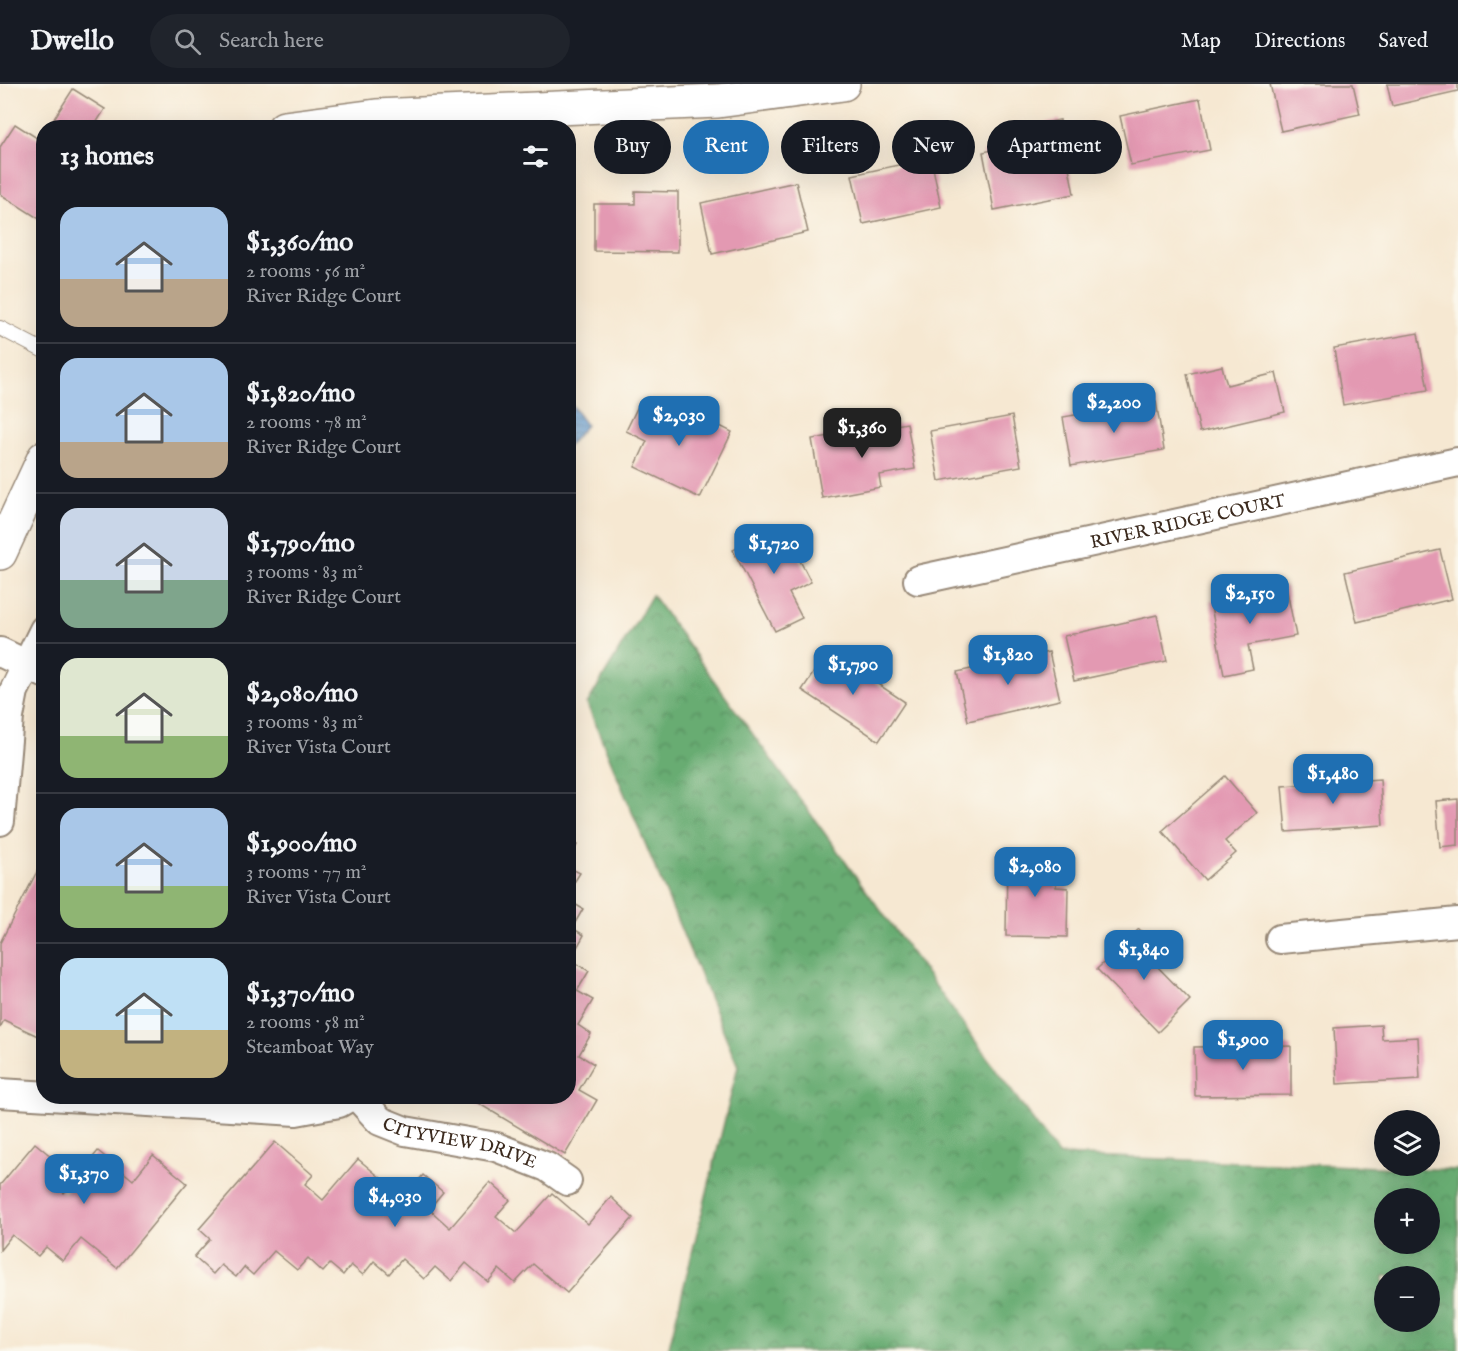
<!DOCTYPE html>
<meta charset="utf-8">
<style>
body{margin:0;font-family:"IM FELL English",serif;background:#20242c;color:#f1f3f6;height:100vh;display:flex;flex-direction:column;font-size:22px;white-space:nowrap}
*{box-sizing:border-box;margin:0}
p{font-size:20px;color:#9ea1a6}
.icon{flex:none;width:33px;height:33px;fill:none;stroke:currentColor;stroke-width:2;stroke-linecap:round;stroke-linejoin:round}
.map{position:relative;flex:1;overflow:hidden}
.panel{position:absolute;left:36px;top:36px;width:540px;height:984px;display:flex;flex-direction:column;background:#171b24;border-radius:24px;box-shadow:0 6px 24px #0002}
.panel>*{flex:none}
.banner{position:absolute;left:594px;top:36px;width:570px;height:54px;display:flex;gap:12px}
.tools{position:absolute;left:1374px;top:1026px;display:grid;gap:12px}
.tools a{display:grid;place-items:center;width:66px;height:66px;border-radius:50%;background:#171b24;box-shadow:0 6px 24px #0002;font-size:30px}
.price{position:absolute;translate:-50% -51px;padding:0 14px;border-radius:12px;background:#1f6fb2;color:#fff;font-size:20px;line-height:39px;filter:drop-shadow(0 2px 3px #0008)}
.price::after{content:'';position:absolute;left:50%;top:36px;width:18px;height:14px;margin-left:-9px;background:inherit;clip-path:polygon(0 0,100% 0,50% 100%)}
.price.on{background:#222;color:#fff}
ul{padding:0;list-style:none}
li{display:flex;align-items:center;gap:18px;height:150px;padding:0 24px}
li+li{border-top:2px solid #363941}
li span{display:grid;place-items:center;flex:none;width:168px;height:120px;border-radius:18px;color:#555}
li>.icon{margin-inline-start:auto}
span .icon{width:72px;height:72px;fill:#fffc;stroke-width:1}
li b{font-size:26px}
h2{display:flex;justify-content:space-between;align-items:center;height:72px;padding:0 24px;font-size:26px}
.tag{padding:0 21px;border-radius:27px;background:#171b24;box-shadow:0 6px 24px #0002;font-size:21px;line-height:54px}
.tag.on{background:#1f6fb2;color:#fff}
header{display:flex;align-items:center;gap:36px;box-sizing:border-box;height:84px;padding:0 30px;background:#171b24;border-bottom:2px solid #363941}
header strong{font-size:28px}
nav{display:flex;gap:33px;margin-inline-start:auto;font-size:21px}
.search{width:420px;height:54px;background:#20242c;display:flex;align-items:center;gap:15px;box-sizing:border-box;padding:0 21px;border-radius:33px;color:#9ea1a6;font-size:22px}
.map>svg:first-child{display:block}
.forest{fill:url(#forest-crowns);stroke:#526b48;stroke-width:1.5;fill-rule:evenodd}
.water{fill:url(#water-rules);stroke:#52657a;stroke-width:1.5}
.building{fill:#e399b2}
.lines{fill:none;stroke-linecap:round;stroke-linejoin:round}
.service-casing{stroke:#988978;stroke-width:16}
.minor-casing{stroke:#988978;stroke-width:32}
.tertiary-casing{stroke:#988978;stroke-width:36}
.service{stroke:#fff;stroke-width:14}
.minor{stroke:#fff;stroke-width:28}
.tertiary{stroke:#fff;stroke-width:33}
.labels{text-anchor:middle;stroke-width:5;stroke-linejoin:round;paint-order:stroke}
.street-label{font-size:18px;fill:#3b2a1e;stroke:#fbf7ec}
</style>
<header>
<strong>Dwello</strong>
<div class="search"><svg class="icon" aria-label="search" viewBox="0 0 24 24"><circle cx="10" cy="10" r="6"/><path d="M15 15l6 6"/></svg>Search here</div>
<nav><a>Map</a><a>Directions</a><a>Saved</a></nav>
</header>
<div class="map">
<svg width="1458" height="1267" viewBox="0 0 1458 1267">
<defs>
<pattern id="forest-crowns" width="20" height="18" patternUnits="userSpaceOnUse" patternTransform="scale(1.5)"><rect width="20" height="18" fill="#68ac72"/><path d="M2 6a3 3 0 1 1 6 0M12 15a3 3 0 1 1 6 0" fill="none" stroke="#578c5d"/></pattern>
<pattern id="water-rules" width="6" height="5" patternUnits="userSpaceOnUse" patternTransform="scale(1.5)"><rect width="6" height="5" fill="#68a0d6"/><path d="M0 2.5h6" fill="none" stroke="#5783ad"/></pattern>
</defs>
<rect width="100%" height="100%" fill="#fbf7ec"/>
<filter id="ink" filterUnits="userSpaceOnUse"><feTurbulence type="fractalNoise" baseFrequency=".0167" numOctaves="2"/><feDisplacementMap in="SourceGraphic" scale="12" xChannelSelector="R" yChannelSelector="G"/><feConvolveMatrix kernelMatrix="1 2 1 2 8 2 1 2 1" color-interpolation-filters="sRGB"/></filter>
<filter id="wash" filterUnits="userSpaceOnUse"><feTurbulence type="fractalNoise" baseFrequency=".008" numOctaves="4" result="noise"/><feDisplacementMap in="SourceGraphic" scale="24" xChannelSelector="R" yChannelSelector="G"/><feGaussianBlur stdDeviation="1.35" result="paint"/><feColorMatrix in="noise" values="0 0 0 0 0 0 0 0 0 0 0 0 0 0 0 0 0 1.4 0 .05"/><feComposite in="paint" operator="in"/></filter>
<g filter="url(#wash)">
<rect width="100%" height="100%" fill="#f6e8d2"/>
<path class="forest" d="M652 511 1058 1071 1458 1086V1267H668L738 982 587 620ZM1384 1114H1430V1160H1384ZM1384 1192H1430V1238H1384Z"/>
<path class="water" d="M568 316 586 341 569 361H568Z"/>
<g id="blocks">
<g class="building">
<path d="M1270 0H1353L1360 30 1281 47Z"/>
<path d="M1387 0H1458V7L1392 22Z"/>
<path d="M73 5 105 25 93 44H48Z"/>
<path d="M1200 15 1210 66 1131 81 1120 32Z"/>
<path d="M1060 36 1074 110 994 126 983 68 1021 60 1018 44Z"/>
<path d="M15 40 40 56 44 51V138L0 110V63Z"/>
<path d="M931 74 941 123 863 140 852 91Z"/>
<path d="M796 98 808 148 712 170 701 119Z"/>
<path d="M635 107 678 108V168L594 167V120H635Z"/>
<path d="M1418 249 1428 306 1343 321 1334 264Z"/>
<path d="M1222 282 1227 301 1276 289 1285 328 1200 348 1187 290Z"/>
<path d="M1156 317 1164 366 1071 382 1063 333Z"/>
<path d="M639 320 669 334 676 320 732 348 700 414 635 383 647 357 626 347Z"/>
<path d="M1012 332 1021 382 939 397 930 347Z"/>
<path d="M907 339 915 385 879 391 881 403 822 414 812 355Z"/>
<path d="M782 442 811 498 789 509 802 534 775 547 733 466Z"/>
<path d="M1440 466 1452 515 1357 538 1345 488Z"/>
<path d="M1286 502 1296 552 1248 561 1253 585 1224 591 1210 517Z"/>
<path d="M1157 531 1167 577 1074 597 1064 552Z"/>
<path d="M828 567 905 618 879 657 802 606Z"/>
<path d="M1049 568 1060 616 968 637 957 588Z"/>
<path d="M1225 692 1257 729 1225 757 1236 769 1205 796 1162 747Z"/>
<path d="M1380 695 1383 741 1286 748 1282 702Z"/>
<path d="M1458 715V761L1440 763 1436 717Z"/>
<path d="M568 756 577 761 568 777Z"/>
<path d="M1007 771H1056V803L1068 804 1067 853 1006 852Z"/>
<path d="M44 774V955L4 936 0 944V859Z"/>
<path d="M568 783 580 789 568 808Z"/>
<path d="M568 816 583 825 572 844 584 851 570 876 589 887 577 907 593 916 578 941 591 950 579 971 594 980 579 1006 597 1016 565 1071 466 1012H568Z"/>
<path d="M1139 845 1162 869 1153 878 1190 916 1158 948 1097 885Z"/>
<path d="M1381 941 1382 955 1418 953 1420 995 1337 1000 1334 944Z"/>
<path d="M1291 962V1011L1195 1012 1194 963Z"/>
<path d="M275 1058 313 1091 305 1100 323 1116 358 1075 388 1100 375 1115 391 1128 423 1091 443 1108 429 1125 450 1144 490 1098 510 1116 496 1132 516 1149 552 1109 588 1140 611 1113 633 1134 567 1209 533 1180 515 1199 499 1185 488 1198 466 1179 451 1197 435 1183 424 1195 402 1175 389 1190 374 1177 363 1191 351 1181 343 1191 330 1180 323 1188 308 1174 297 1186 274 1167 253 1191 244 1183 236 1193 221 1181 213 1190 194 1173 210 1155 199 1145Z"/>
<path d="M35 1059 64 1083 52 1098 64 1109 98 1067 133 1096 153 1071 187 1099 117 1184 81 1155 63 1177 46 1163 38 1172 12 1151 0 1166V1101Z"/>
</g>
</g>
</g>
<g filter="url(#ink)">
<use href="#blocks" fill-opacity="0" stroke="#988978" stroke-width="1.5"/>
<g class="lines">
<defs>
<path id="service" d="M0 244 44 267"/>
<g id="minor">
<path id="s1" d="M918 496 1458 378"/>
<path d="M0 568 44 589"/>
<path d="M0 737 9 633 14 607 44 546"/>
<path d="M1280 855 1458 838"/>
<path d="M0 1009 296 1027 339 1019 351 1012"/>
<path id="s2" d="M357 1012 380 1037 405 1047 496 1063 547 1083 567 1097"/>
</g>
<g id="tertiary">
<path d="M284 44 376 32 718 17 843 0"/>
<path d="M0 469 44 374"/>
</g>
</defs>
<use href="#service" class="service-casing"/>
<use href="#minor" class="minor-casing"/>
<use href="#tertiary" class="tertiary-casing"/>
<use href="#service" class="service"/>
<use href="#minor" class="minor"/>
<use href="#tertiary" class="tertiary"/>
</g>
</g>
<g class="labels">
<g class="street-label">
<text dy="6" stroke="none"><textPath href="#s1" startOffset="276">RIVER RIDGE COURT</textPath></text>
<text dy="6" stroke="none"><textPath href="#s2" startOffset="117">CITYVIEW DRIVE</textPath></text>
</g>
</g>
</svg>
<div class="tools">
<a><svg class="icon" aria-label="layers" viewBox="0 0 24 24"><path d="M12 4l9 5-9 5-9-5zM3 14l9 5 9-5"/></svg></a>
<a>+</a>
<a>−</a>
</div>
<b class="price" style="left:1114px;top:350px">$2,200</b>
<b class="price" style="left:679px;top:363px">$2,030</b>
<b class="price on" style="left:862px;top:375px">$1,360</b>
<b class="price" style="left:774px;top:491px">$1,720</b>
<b class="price" style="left:1250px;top:541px">$2,150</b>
<b class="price" style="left:1008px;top:602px">$1,820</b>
<b class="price" style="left:853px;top:612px">$1,790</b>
<b class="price" style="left:1333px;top:721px">$1,480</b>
<b class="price" style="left:1035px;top:814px">$2,080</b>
<b class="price" style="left:1144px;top:897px">$1,840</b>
<b class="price" style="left:1243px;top:987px">$1,900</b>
<b class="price" style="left:84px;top:1121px">$1,370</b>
<b class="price" style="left:395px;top:1144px">$4,030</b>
<div class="banner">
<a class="tag">Buy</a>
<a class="tag on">Rent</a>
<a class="tag">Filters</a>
<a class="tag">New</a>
<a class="tag">Apartment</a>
</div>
<section class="panel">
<h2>13 homes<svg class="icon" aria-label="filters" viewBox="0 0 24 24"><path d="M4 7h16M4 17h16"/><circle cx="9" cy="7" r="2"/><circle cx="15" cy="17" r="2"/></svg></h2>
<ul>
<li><span style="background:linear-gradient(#a9c7e8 60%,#b9a48a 0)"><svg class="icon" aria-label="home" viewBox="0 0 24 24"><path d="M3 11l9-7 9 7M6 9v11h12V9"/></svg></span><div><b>$1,360/mo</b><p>2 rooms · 56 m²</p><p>River Ridge Court</p></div></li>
<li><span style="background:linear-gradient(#a9c7e8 70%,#b9a48a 0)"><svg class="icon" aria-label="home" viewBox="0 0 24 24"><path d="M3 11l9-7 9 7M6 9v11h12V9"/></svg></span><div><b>$1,820/mo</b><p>2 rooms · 78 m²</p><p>River Ridge Court</p></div></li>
<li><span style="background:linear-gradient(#c9d6e8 60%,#7fa58c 0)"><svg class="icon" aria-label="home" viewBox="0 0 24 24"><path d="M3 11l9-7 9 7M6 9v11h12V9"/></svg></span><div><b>$1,790/mo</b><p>3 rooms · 83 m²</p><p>River Ridge Court</p></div></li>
<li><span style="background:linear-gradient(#dfe7d0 65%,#8fb573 0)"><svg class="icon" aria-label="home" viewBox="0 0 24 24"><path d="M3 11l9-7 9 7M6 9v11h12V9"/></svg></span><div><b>$2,080/mo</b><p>3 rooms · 83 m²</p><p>River Vista Court</p></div></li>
<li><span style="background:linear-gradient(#a9c7e8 65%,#8fb573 0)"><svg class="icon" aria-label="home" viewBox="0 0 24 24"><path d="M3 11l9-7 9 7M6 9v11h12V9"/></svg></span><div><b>$1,900/mo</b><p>3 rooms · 77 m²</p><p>River Vista Court</p></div></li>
<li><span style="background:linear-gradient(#bfe0f5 60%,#c2b280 0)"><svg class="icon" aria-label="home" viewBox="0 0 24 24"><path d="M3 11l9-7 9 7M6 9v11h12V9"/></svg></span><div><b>$1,370/mo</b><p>2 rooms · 58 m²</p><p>Steamboat Way</p></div></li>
</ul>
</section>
</div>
